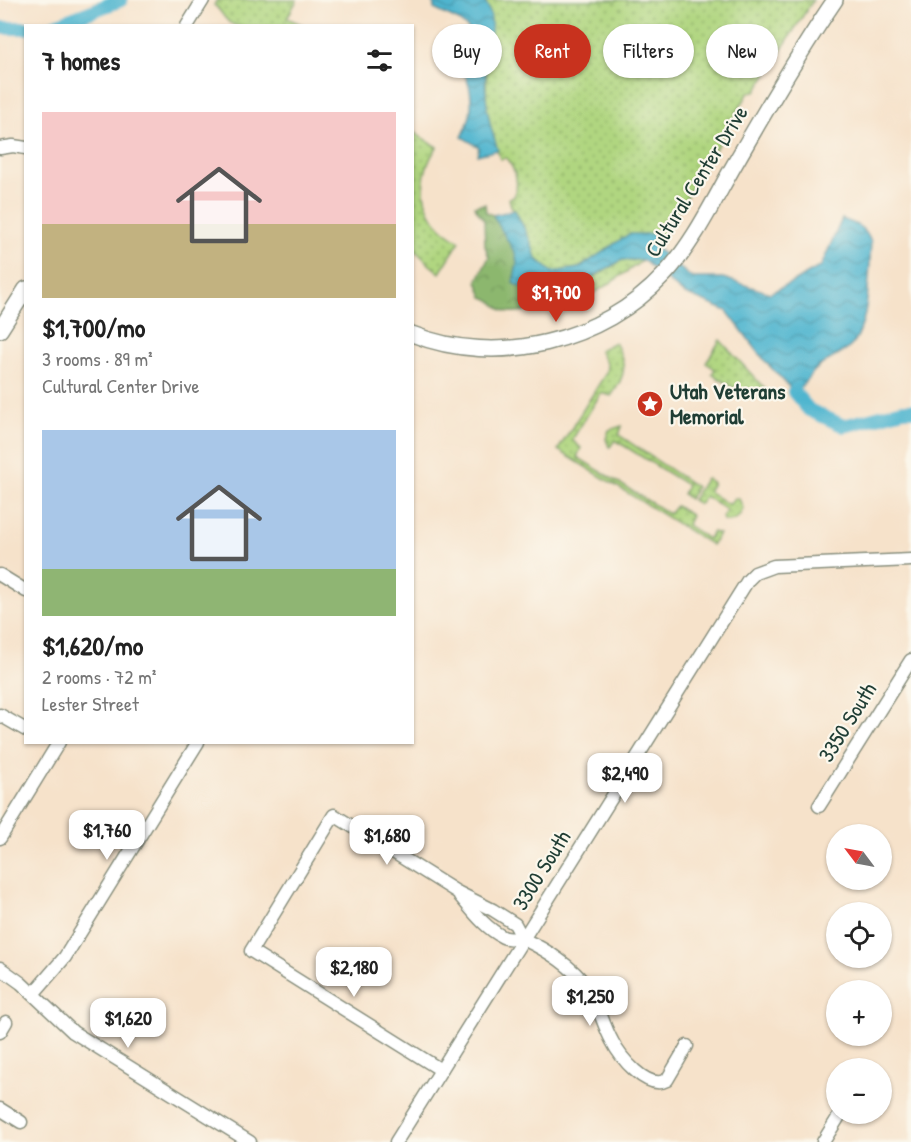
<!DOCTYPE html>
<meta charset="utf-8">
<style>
body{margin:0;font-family:"Patrick Hand",sans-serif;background:#f2f2f2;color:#222;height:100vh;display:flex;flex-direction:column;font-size:22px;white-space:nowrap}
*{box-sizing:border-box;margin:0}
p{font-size:20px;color:#767676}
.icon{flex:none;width:33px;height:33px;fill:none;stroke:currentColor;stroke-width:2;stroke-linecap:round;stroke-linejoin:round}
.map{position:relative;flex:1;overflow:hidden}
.panel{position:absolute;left:24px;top:24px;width:390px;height:720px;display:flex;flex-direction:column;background:#fff;border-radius:0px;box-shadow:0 2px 4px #0004}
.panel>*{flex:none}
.guide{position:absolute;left:432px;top:24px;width:388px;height:54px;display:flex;gap:12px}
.needle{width:39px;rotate:302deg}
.tools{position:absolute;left:826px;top:824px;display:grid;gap:12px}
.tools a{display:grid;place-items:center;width:66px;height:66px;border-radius:50%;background:#fff;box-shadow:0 2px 4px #0004;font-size:30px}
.price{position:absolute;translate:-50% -51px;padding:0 14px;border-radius:12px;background:#fff;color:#222;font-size:20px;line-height:39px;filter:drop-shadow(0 2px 3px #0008)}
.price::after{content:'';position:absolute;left:50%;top:36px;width:18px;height:14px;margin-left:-9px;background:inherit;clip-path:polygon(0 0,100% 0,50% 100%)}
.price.current{background:#c8321e;color:#fff}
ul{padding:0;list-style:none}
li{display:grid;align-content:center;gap:12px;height:318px;padding:0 18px}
li span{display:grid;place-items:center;height:186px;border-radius:0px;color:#555}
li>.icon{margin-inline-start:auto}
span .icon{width:108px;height:108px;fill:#fffc;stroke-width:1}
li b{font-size:26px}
h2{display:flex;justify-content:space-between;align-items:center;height:72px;padding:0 18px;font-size:26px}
.pill{padding:0 21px;border-radius:27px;background:#fff;box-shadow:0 2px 4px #0004;font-size:21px;line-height:54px}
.pill.current{background:#c8321e;color:#fff}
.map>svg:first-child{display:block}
.green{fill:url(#green-dots);stroke:#688a5a;stroke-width:1.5}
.forest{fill:url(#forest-crowns);stroke:#567a51;stroke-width:1.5}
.water{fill:url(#water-waves);stroke:#387982;stroke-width:1.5}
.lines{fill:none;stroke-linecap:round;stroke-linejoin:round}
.canal{stroke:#50b5cf;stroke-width:14}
.minor-casing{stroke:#8a907f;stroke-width:15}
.tertiary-casing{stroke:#8a907f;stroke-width:18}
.minor{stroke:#fff;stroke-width:12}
.tertiary{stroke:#fff;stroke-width:15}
.labels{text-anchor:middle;stroke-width:4.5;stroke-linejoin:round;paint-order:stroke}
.street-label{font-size:22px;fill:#1f3d34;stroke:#fbf7ec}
.poi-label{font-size:22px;font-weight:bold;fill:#1f3d34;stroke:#fbf7ec;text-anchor:start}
</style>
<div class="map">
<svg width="911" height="1142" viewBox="0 0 911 1142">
<defs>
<pattern id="green-dots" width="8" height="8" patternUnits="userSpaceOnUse" patternTransform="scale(1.5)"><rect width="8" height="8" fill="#b0d680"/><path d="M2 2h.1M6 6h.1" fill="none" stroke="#8faf6a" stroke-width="1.8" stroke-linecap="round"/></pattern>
<pattern id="forest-crowns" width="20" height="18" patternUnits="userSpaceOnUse" patternTransform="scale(1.5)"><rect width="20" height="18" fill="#8cb76e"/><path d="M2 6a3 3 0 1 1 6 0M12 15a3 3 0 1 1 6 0" fill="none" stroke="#72965b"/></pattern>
<pattern id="water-waves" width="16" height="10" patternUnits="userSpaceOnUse" patternTransform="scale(1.5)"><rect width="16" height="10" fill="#50b5cf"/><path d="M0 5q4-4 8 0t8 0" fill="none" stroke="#4294a9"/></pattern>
</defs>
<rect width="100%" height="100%" fill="#fbf7ec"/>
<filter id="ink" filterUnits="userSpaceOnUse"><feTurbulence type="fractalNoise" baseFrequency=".0167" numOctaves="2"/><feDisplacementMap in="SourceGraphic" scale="12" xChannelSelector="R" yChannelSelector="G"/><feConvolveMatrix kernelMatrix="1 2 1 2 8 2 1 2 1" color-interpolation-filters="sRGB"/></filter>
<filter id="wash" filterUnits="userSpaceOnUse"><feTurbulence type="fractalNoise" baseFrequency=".008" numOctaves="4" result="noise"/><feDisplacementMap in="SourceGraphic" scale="24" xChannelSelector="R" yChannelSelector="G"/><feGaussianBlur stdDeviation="1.35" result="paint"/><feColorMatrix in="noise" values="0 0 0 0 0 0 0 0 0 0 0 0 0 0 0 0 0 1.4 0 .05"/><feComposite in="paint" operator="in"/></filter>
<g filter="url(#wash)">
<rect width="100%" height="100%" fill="#f6e2ca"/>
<g class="green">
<path d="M217 0H297L287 18 303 25C289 26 244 29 234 25 223 21 222 10 214 5Z"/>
<path d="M484 0H813L775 60 756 92H749L656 248 629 234 579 268 552 272 536 258 530 240 515 210 511 206 509 198 514 197C520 182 516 170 506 158L500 159 488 121 486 97 487 56Z"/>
<path d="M413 132 437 147C413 182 422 221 460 241L440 273 430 265 413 248Z"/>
<path d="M622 260H643C610 284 577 309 536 310L529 303 527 290 542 293 590 280Z"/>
<path d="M720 340 766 390 761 397 753 392 749 398 712 374 715 369 706 363Z"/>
<path d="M615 342C627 365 627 374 611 396L601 393 572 440 581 448 577 457 669 514 676 506 691 515 687 525 708 539 713 532 719 534 712 545 558 450 606 373 607 365 599 350Z"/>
<path d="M622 426 619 435 696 487 689 499 683 494 687 485 615 440 610 447H609L606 439 609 430Z"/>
<path d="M706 478 713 483 708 491 729 505 735 498 739 499 743 508C740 518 733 523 723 520L722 517 727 510 705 496 699 504 692 500Z"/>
</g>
<path class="forest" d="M485 204 486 212 493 215 516 255 517 264 513 283 527 290 529 303 536 310C525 309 515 315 505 311 496 308 496 301 483 297L477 281 489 257 485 246 484 220 474 206Z"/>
<g class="water">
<path d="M433 0H484C497 18 489 39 487 59 485 71 485 84 486 96 487 116 492 132 498 150L477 155 479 147 462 137C478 107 473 77 449 54L469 29 459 21 434 9Z"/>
<path d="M515 210 530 240 536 258 552 272 579 268 629 234H654L656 248 692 278H723L770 293 793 282 821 266 842 219C857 224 865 227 871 242 869 270 870 326 851 346 842 355 830 358 820 366 809 373 807 385 794 392L765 361 727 311 683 293 643 260H622L568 291 542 293 527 290 513 283 517 264 516 255 493 215Z"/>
</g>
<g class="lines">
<g class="canal">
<path d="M53 26 121 0"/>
<path d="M0 28H26"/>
<path d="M794 392 809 410 844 426 903 410H911"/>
</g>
</g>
</g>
<g filter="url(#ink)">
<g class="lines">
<defs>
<g id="minor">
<path d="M187 26 203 0"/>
<path d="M0 148 13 146 26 148"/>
<path d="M0 575 26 591"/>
<path d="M0 715 26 730"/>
<path d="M819 806 911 660"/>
<path d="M0 838 59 742"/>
<path d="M460 896C473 911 484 927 503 937 509 940 518 937 525 940 547 950 573 967 587 987 599 1004 602 1023 612 1041 620 1057 647 1091 667 1080L687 1046"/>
<path d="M0 968 21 983 73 1032 250 1142"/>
<path d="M33 994 65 957 198 742"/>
<path d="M0 1032 6 1022"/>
<path d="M441 1070 251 951 334 815 457 892 493 910 515 924 523 939"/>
<path d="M0 1109 21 1122"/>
<path d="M396 1142 748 580 755 573 774 566 911 560"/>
<path d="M823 1142 841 1113"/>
</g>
<g id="tertiary">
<path d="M0 330 26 289"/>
<path d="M412 334C498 368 602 342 664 275 693 244 712 204 733 167 765 111 798 54 835 0"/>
</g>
</defs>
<use href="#minor" class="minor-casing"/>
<use href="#tertiary" class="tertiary-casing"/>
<use href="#minor" class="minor"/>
<use href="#tertiary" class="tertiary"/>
</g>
</g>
<defs>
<symbol id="sight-disc" viewBox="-11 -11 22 22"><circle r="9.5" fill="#c8321e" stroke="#fbf7ec"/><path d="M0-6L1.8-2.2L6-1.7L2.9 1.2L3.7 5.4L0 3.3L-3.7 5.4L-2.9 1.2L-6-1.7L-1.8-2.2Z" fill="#fff"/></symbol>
</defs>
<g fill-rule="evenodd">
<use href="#sight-disc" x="635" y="389" width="30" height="30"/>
</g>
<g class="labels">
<g class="street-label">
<text transform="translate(696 181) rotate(-58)" y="8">Cultural Center Drive</text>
<text transform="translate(847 722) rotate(-58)" y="8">3350 South</text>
<text transform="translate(541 870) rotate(-58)" y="8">3300 South</text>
</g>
<g class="poi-label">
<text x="670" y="399">Utah Veterans<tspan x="670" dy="25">Memorial</tspan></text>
</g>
</g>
</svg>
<div class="tools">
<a><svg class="needle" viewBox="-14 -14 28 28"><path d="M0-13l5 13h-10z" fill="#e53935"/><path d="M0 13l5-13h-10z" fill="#767676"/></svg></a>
<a><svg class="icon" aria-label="locate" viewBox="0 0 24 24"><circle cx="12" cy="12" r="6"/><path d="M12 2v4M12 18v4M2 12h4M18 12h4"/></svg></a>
<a>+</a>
<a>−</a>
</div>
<b class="price current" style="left:556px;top:323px">$1,700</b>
<b class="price" style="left:625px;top:804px">$2,490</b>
<b class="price" style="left:107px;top:861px">$1,760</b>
<b class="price" style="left:387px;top:866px">$1,680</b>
<b class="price" style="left:354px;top:998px">$2,180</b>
<b class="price" style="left:590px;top:1027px">$1,250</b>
<b class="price" style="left:128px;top:1049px">$1,620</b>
<div class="guide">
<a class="pill">Buy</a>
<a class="pill current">Rent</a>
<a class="pill">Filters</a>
<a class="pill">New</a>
</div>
<section class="panel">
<h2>7 homes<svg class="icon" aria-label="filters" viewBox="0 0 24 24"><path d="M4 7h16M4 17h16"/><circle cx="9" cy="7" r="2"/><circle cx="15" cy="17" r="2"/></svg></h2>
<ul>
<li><span style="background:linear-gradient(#f6c9c9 60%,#c2b280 0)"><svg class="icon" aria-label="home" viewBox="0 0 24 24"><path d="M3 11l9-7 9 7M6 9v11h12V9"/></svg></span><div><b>$1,700/mo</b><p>3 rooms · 89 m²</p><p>Cultural Center Drive</p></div></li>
<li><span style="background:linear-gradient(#a9c7e8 75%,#8fb573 0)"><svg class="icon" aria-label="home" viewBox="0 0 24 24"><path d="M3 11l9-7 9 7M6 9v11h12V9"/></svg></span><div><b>$1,620/mo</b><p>2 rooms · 72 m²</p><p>Lester Street</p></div></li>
</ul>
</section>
</div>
